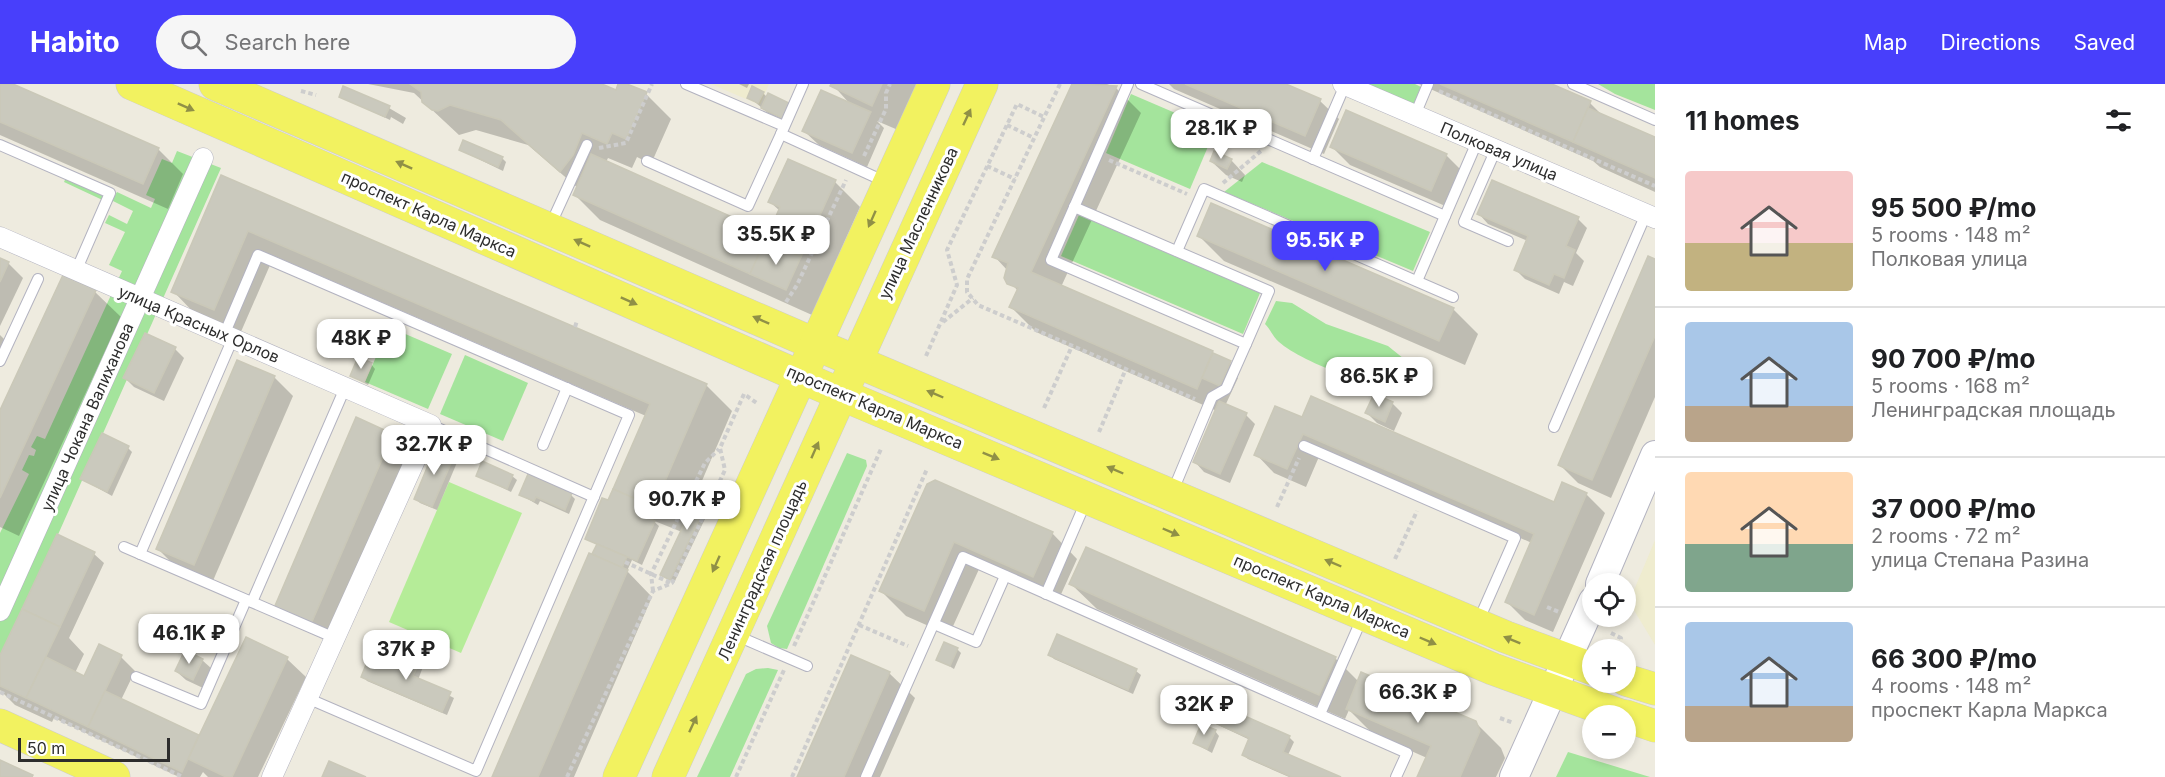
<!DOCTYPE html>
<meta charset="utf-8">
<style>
body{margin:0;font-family:Inter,sans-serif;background:#f6f6f6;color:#202124;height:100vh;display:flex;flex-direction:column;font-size:22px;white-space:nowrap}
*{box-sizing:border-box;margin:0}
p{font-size:20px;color:#757577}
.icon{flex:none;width:33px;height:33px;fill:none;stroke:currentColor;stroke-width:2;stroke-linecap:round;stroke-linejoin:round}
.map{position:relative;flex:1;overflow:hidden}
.panel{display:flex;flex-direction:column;background:#fff;width:510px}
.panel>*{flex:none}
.buttons{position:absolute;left:1582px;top:489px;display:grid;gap:12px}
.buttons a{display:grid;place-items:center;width:54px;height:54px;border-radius:50%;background:#fff;box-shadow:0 3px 9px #0003;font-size:30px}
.scale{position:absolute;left:18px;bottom:15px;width:152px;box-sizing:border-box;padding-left:6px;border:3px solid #2d2d2d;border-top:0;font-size:16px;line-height:21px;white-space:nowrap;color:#2d2d2d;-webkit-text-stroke:4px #fff;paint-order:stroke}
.price{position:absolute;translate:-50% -51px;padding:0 14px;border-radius:12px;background:#fff;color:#222;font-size:20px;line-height:39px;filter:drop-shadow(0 2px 3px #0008)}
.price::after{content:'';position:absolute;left:50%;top:36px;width:18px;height:14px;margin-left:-9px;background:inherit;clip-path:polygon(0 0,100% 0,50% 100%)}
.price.active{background:#483ffb;color:#fff}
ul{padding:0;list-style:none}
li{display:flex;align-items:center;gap:18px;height:150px;padding:0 30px}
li+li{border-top:2px solid #e0e0e0}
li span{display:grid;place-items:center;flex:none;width:168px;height:120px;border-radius:6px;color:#555}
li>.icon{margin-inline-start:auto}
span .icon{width:72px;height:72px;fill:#fffc;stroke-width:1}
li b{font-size:26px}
h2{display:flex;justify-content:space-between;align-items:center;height:72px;padding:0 30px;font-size:26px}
header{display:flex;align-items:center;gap:36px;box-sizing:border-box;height:84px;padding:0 30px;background:#483ffb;color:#fff}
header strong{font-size:28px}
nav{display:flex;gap:33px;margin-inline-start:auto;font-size:21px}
.search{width:420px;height:54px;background:#f6f6f6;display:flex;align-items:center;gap:15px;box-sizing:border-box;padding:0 21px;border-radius:33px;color:#757577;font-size:22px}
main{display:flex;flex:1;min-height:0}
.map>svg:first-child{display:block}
.education{fill:#efeccf}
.green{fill:#a4e49c}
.pitch{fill:#b5ec98}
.shadow{fill:#0003}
.building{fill:#cac9bd;stroke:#cac8b8;stroke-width:1.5}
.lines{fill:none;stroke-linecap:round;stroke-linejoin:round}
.lane-casing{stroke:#b3b3c0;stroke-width:12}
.street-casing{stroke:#b3b3c0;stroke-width:21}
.secondary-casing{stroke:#b3b3c0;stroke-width:30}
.primary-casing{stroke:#cdcdcd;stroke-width:33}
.path{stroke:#cdcdcd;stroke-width:4;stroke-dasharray:4.5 3;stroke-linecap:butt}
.lane{stroke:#fff;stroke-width:10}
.street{stroke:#fff;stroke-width:20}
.secondary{stroke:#fff;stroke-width:28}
.primary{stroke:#f2f260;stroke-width:32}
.oneway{fill:#909046}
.labels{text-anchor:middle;stroke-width:6;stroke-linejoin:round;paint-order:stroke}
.street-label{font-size:16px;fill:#2d2d2d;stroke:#fff}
</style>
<header>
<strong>Habito</strong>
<div class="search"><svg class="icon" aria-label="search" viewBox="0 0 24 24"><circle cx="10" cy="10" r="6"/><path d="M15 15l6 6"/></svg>Search here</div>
<nav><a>Map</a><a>Directions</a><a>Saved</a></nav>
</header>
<main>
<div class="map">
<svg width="1655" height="693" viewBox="0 0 1655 693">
<rect width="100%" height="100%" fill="#eeebdf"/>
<g class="education">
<path d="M711 0H769L760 21Z"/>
<path d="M1655 456V561L1629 518Z"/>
</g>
<g class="green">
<path d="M1353 0H1415L1423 4 1413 26Z"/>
<path d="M1598 0H1655V26L1615 10Z"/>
<path d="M1131 10 1215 46 1190 105 1106 69Z"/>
<path d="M177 67 221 84 0 581V449L29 390 22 386 29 371 34 372 36 366 31 363 37 352 45 355 122 187 109 181 125 148 105 139 109 131 127 140 133 127 113 117 111 120 64 98 68 89 115 111 117 108 151 124 155 115 146 111 162 75 172 79Z"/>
<path d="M1262 78 1430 148 1413 187 1224 108Z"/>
<path d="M1079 131 1260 209 1243 250 1061 172Z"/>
<path d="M1276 217 1292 219 1326 240 1388 262 1424 291 1422 300 1415 309C1382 307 1304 280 1279 258 1274 254 1270 245 1265 240Z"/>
<path d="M389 243 452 270 428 325 365 298Z"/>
<path d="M465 271 528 299 503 357 440 330Z"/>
<path d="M847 369 866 376 867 382 787 565 779 564 771 559 767 542Z"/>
<path d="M768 584 778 586 730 693H697L746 590 756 585Z"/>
<path d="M1568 668 1650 693H1556Z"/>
</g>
<path class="pitch" d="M449 398 522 429 461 569 389 538Z"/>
<g class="shadow">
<path d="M0 0H9L158 65 183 90 168 125 0 51Z"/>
<path d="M316 0H598L616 8 620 0H624L646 10 671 35 651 80 637 73 632 84 608 74 606 78 769 151 780 127 770 118 835 98 860 123 812 231 600 136 575 111 578 104 528 61 476 46 459 51 414 9 368 0Z"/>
<path d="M739 0H749L747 4Z"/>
<path d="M832 0H919L898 46 877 37 884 44 867 83 819 61 804 47 850 20Z"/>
<path d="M1074 0H1107L1116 4 1141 29 1061 203 1212 268 1234 282 1232 288 1238 294 1225 322 1246 331 1255 340 1230 399 1204 388 1195 378 1217 327 1036 248 1011 223 1018 207 1006 194 1008 187 994 172Z"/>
<path d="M1169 0H1282L1320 17 1339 35 1324 70 1174 5Z"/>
<path d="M1419 0H1548L1590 19 1603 32 1655 55V108L1600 83 1593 77Z"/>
<path d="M763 9 768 14 788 20 787 37 768 29 749 13Z"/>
<path d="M340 12 389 24 406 34 403 40 391 33 390 36Z"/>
<path d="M1346 28 1446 71 1465 90 1450 124 1350 81 1331 62Z"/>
<path d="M460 66 502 74 506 78 503 87Z"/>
<path d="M1231 76 1245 91 1242 98 1226 91 1211 77Z"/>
<path d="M222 93 706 301 732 327 686 434 688 436 713 406 717 410 674 499 662 490 682 448 652 436 659 442 642 481 632 476 627 487 652 513 574 693H494L597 461 587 454 609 418 646 332 274 172 240 250 198 233 173 207Z"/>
<path d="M1479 130 1578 135 1587 144 1576 169 1584 177 1573 202 1564 198 1559 210 1525 195 1515 185 1528 157 1488 140Z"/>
<path d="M1198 151 1453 225 1478 250 1465 281 1224 177Z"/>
<path d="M0 175 8 179 23 194 0 242Z"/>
<path d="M1655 177V313L1611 414 1578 399 1560 381Z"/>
<path d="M64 193 95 208 121 233 19 452 0 443V330Z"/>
<path d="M0 251 7 258 0 272Z"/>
<path d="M175 265 184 274 164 317 134 303 125 294Z"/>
<path d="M371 280 375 285 368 301 351 292Z"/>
<path d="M274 293 293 312 212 499 176 483 157 464Z"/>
<path d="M1392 319 1402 329 1394 347 1377 339 1367 329Z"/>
<path d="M1303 335 1555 420 1586 410 1605 429 1553 548 1525 536 1507 518 1532 459 1321 368 1306 403 1274 389 1256 370Z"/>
<path d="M393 351 411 369 330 558 294 542 276 524Z"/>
<path d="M128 364 132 368 112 412 82 395Z"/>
<path d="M454 371 458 376 437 426 420 419 415 414Z"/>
<path d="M477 391 512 392 517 396 511 408Z"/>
<path d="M928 401 1052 449 1077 475 1058 517 980 483 949 551 906 532 881 507Z"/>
<path d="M521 411H571L575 415 569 430 540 417 538 421Z"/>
<path d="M94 470 104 479 69 554 84 570 75 589 85 594 121 573 135 587 121 616 200 654 287 575 306 593 258 693H208L203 688 200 693H179L54 634 52 638 15 621 0 606V574Z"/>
<path d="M1071 500 1335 574 1359 598 1475 638 1501 664 1505 674 1496 693H1419L1427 674 1373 650 1349 626 1345 635 1097 525Z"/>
<path d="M1058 552 1136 587 1141 591 1133 610 1054 575 1050 571Z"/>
<path d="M957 565 961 569 954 585 938 575Z"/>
<path d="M202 576 212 585 203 604 186 596 176 587Z"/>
<path d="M420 576 424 580 418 596 454 614 447 631 367 597 363 592 397 587Z"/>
<path d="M889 589 915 614 880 693H799Z"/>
<path d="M1176 621 1289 653 1294 658 1288 671 1337 693H1289L1248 675 1243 671 1250 656Z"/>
<path d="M1215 647 1219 652 1212 669 1194 659Z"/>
</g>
<g class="building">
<path d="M0 0H13L159 64 143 100 0 38Z"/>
<path d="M410 0H602L616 6 618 0H627L647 8 626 55 612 49 607 60 582 49 573 71 560 88 501 36 450 21 438 27 432 26 422 18 421 8Z"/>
<path d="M831 0H882L872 22 830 2Z"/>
<path d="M1072 0 1117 2 1031 188 1213 267 1197 305 1009 223 1018 204 1007 200 1004 194 1008 179 992 173Z"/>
<path d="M1185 0H1286L1321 15 1305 52Z"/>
<path d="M1440 0H1552L1591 17 1573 58Z"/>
<path d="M343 2 390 22 385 33 339 13Z"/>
<path d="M752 2 764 8 758 19 747 14Z"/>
<path d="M821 6 871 28 852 69 802 47Z"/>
<path d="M768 9 789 19 782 34 761 24Z"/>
<path d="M1588 24 1655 53V94L1573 58Z"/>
<path d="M1346 26 1447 70 1431 107 1330 63Z"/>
<path d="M463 56 503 73 498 83 459 66Z"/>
<path d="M1214 67 1232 75 1227 85 1210 77Z"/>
<path d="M591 70 768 149 750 190 573 111Z"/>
<path d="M788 75 836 96 801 173 765 157 780 123 768 118Z"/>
<path d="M221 91 707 300 654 423 613 405 650 320 248 147 214 226 171 208Z"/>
<path d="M1492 96 1579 133 1566 162 1575 166 1564 194 1554 190 1549 201 1514 186 1528 152 1477 130Z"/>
<path d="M1211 119 1454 224 1439 257 1197 152Z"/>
<path d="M765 157 801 173 786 206 750 190Z"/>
<path d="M1648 172 1655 175V252L1592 396 1558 381Z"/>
<path d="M0 174 9 178 0 198Z"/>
<path d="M63 191 96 206 0 414V326Z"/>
<path d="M145 249 176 263 154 309 123 294Z"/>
<path d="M1213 269 1231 277 1220 302 1202 294Z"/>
<path d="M358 273 372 279 364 298 350 292Z"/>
<path d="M237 276 275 292 194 481 156 465Z"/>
<path d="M1374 310 1393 318 1385 338 1365 329Z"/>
<path d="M1311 312 1554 418 1562 398 1587 409 1534 531 1505 518 1534 450 1303 350 1287 385 1254 371 1275 322 1302 333Z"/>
<path d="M1219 317 1247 329 1220 390 1193 378Z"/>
<path d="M356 333 393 350 311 540 274 524Z"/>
<path d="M102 349 129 362 107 408 80 395Z"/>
<path d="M436 362 455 370 432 423 414 415Z"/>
<path d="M482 377 513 391 507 405 476 392Z"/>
<path d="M528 390 572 409 565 426 536 413 534 417 519 411Z"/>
<path d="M935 396 1053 448 1033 493 954 458 924 527 879 507 927 400Z"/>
<path d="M703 400 714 405 670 496 660 491Z"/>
<path d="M613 405 654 423 649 434 655 437 637 477 585 455 602 414 608 416Z"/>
<path d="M57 450 95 468 60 543 22 525Z"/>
<path d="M597 460 627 473 622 484 592 470Z"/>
<path d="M1086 463 1336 573 1319 611 1069 500Z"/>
<path d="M589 469 628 486 538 693H492Z"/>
<path d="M22 525 60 543 26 614 0 602V571Z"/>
<path d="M1057 550 1137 585 1128 606 1048 571Z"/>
<path d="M246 553 288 573 232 693H226L188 675Z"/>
<path d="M944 558 958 564 950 582 936 576Z"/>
<path d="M99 560 122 571 88 643 26 614 46 573 84 592Z"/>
<path d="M185 566 203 575 193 596 175 587Z"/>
<path d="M404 567 421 575 413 592 451 608 442 628 361 593 369 573 396 585Z"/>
<path d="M851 571 890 588 844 693H797Z"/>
<path d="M1361 588 1476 637 1480 647 1460 693H1417L1431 662 1346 625Z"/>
<path d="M1182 604 1290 652 1283 668 1341 693H1292L1242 671 1249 654 1175 621Z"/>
<path d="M105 607 199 651 182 688 88 643Z"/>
<path d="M1201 640 1216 646 1207 665 1193 659Z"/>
<path d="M0 676 33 691 32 693H0Z"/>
<path d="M329 677 366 693H322Z"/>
</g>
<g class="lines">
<defs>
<g id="lane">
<path d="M686 0 784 42"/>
<path d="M803 0 781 50 886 98"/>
<path d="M1128 0 1051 176 1246 260 1226 305 1212 313 1172 409"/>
<path d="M1141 0 1445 132"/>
<path d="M1573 0 1655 36"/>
<path d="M1415 31 1428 0"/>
<path d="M0 61 110 109 76 187"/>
<path d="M1496 65 1464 138 1508 157"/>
<path d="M1313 75 1345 1"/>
<path d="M647 77 748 122 781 50"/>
<path d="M1074 123 1269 207 1246 260"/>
<path d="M550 142 587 61"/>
<path d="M1177 167 1204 105 1453 213"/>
<path d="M1417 197 1477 58"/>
<path d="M224 251 258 171 629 331 476 687 307 614"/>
<path d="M0 277 38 195"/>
<path d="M431 341 594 413"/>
<path d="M1554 343 1646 130"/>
<path d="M543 361 567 304"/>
<path d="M1304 362 1515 454 1478 538"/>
<path d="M124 463 335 554"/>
<path d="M140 470 233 254"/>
<path d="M1046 510 1087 415"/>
<path d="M252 518 345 304"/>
<path d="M934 540 976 558 1005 492"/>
<path d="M735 551 807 582"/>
<path d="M136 593 201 620 246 516"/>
<path d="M1320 630 1363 532"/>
<path d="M866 693 963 473 1407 669 1396 693"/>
</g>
<g id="street">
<path d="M1343 0 1655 134"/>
<path d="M0 153 431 341 272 693"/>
<path d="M0 527 203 74"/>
</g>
<g id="secondary">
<path d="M1600 500 1655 371"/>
<path d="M1514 693 1593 517"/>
</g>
<g id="primary">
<path d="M132 0 840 310 1493 585 1623 632"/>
<path d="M215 0 815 260 1506 553 1593 585"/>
<path d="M1626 596 1655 605"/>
<path d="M1626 632 1655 642"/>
<path d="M0 641 114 693"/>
<path d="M619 693 934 0"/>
<path d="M668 693 982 0"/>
</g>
</defs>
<use href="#lane" class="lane-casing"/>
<use href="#street" class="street-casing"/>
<use href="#secondary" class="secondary-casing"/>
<use href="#primary" class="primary-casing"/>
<g class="path">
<path d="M1060 0 967 195V208L978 221 1195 315"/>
<path d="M301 7 316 11"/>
<path d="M1439 7 1655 102"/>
<path d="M1007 41 1034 54"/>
<path d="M599 64 626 59 652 0"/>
<path d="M864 72 886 25V9L890 0"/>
<path d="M1109 76 1187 110"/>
<path d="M987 82 1015 95"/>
<path d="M1223 99 1261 67"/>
<path d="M786 218 797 201 846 96"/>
<path d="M943 238 973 214"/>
<path d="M575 243 577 237"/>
<path d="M926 272 957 201 947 166 1017 20 1044 33"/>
<path d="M1044 324 1072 262"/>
<path d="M1099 348 1125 287"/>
<path d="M1277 423 1299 374"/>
<path d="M1395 475 1417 427"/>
<path d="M625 478 671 499"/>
<path d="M653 507 651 490 705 379 719 365"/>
<path d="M1547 523 1559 528"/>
<path d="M859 541 908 562"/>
<path d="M1611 549 1621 554 1617 566"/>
<path d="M794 562 881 365"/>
<path d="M0 608 183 693"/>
<path d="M1500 634 1514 639"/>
<path d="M567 693 653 507 672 499 725 386 720 364 744 310 758 320"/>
<path d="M736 693 784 586"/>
<path d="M792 693 927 385"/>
</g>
<use href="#lane" class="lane"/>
<use href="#street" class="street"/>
<use href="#secondary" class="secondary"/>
<use href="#primary" class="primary"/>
</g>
<defs><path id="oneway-solid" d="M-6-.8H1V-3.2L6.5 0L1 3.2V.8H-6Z" transform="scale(1.5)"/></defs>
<g class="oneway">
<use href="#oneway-solid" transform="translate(186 23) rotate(24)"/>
<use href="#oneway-solid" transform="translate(967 33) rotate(-65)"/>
<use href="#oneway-solid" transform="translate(404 81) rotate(-156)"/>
<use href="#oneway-solid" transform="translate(872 135) rotate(114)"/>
<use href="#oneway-solid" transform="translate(582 159) rotate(-156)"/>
<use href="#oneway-solid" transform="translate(629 217) rotate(24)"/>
<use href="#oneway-solid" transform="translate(761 236) rotate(-156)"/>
<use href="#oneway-solid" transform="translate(935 310) rotate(-157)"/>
<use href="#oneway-solid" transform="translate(815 366) rotate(-66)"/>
<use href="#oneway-solid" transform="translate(991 372) rotate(22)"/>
<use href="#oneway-solid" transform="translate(1115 386) rotate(-157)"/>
<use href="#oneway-solid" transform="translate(1171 448) rotate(23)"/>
<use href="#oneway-solid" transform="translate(1333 479) rotate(-157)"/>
<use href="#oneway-solid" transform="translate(716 480) rotate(114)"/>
<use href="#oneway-solid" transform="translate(1512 556) rotate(-158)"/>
<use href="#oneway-solid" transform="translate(1428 557) rotate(23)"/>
<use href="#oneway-solid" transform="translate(693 640) rotate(-65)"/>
</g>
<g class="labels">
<g class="street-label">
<text transform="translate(1499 67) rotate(23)" y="6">Полковая улица</text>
<text transform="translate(429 130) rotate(24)" y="6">проспект Карла Маркса</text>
<text transform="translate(918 139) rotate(-65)" y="6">улица Масленникова</text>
<text transform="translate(199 240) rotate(23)" y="6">улица Красных Орлов</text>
<text transform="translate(875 323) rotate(23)" y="6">проспект Карла Маркса</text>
<text transform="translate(87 333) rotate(-66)" y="6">улица Чокана Валиханова</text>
<text transform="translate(762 486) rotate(-66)" y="6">Ленинградская площадь</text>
<text transform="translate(1322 512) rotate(23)" y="6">проспект Карла Маркса</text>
</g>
</g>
</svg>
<div class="buttons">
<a><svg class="icon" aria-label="locate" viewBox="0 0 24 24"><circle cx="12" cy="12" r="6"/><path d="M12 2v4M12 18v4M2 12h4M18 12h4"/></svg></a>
<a>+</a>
<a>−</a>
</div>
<div class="scale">50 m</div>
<b class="price" style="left:1221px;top:76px">28.1K ₽</b>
<b class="price" style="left:776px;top:182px">35.5K ₽</b>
<b class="price active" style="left:1325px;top:188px">95.5K ₽</b>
<b class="price" style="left:361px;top:286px">48K ₽</b>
<b class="price" style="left:1379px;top:324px">86.5K ₽</b>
<b class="price" style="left:434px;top:392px">32.7K ₽</b>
<b class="price" style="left:687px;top:447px">90.7K ₽</b>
<b class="price" style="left:189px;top:581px">46.1K ₽</b>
<b class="price" style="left:406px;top:597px">37K ₽</b>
<b class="price" style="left:1418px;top:640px">66.3K ₽</b>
<b class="price" style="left:1204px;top:652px">32K ₽</b>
</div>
<section class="panel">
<h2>11 homes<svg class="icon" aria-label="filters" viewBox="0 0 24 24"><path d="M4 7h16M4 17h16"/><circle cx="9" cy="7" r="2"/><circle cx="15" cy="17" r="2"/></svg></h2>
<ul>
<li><span style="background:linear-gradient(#f6c9c9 60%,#c2b280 0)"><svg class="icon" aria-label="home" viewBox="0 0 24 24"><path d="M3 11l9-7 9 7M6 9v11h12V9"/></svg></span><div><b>95 500 ₽/mo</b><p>5 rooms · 148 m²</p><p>Полковая улица</p></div></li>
<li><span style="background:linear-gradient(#a9c7e8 70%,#b9a48a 0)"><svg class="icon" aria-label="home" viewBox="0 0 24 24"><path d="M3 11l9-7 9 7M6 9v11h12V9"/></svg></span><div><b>90 700 ₽/mo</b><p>5 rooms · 168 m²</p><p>Ленинградская площадь</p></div></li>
<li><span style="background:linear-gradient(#ffd9b3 60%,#7fa58c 0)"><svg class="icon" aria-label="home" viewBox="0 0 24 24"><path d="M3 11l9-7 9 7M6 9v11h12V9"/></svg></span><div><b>37 000 ₽/mo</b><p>2 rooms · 72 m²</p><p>улица Степана Разина</p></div></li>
<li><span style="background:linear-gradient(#a9c7e8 70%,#b9a48a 0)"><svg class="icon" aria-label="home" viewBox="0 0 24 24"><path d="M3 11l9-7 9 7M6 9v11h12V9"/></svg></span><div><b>66 300 ₽/mo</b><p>4 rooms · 148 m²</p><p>проспект Карла Маркса</p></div></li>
</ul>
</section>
</main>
